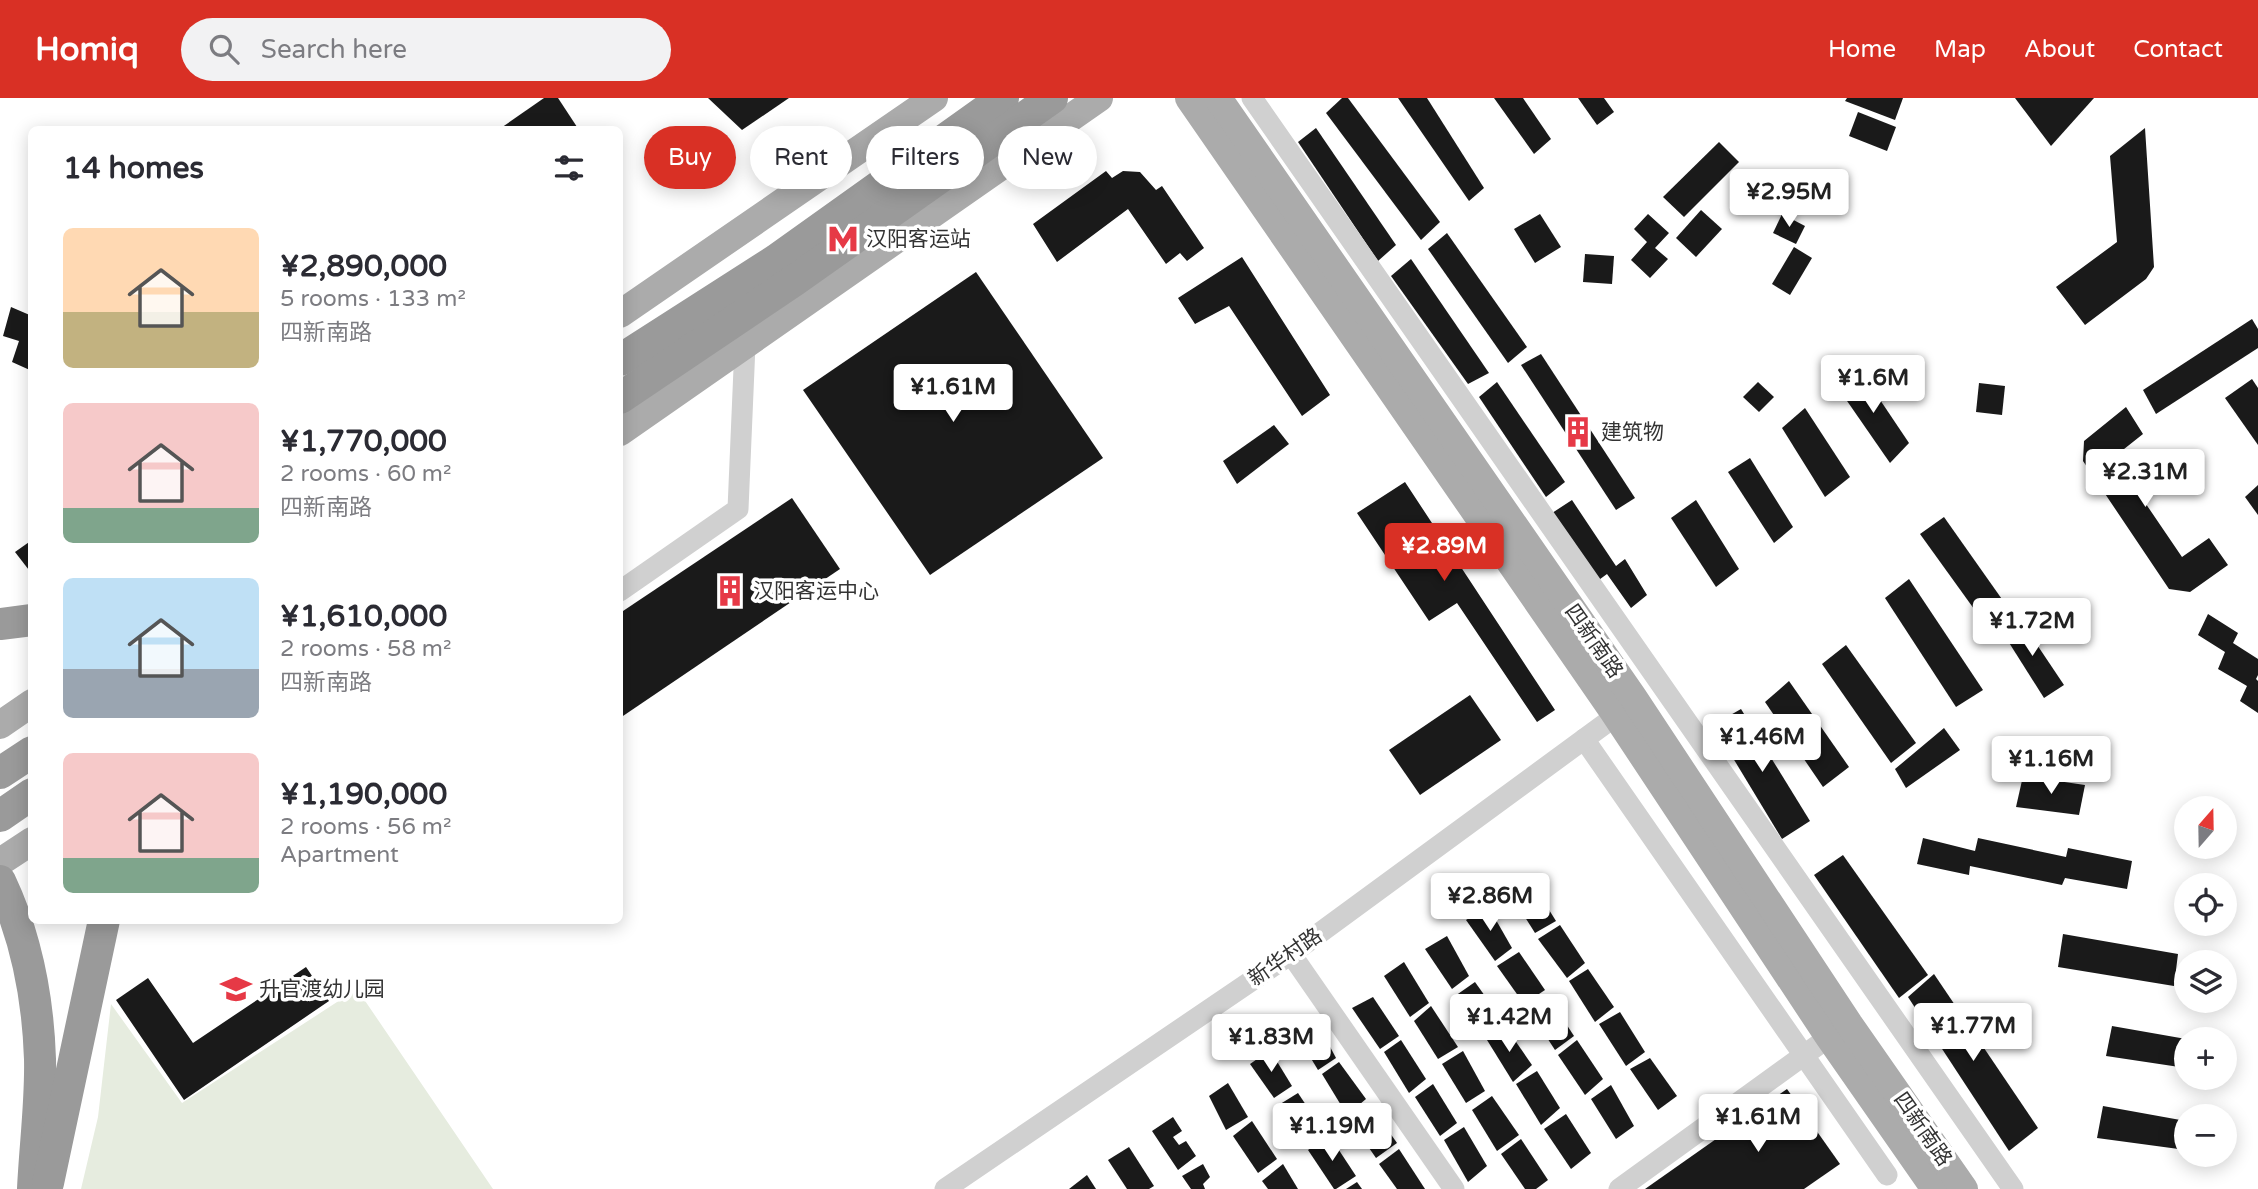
<!DOCTYPE html>
<meta charset="utf-8">
<style>
body{margin:0;font-family:"Varela Round","Noto Sans SC",sans-serif;background:#f2f2f3;color:#2b2b33;height:100vh;display:flex;flex-direction:column;font-size:26px;white-space:nowrap}
*{box-sizing:border-box;margin:0}
p{font-size:23px;color:#7c7c81}
.icon{flex:none;width:38px;height:38px;fill:none;stroke:currentColor;stroke-width:2;stroke-linecap:round;stroke-linejoin:round}
.map{position:relative;flex:1;overflow:hidden}
.side{position:absolute;left:28px;top:28px;width:595px;height:798px;display:flex;flex-direction:column;background:#fff;border-radius:10px;box-shadow:0 4px 18px #0003}
.side>*{flex:none}
.banner{position:absolute;left:644px;top:28px;width:665px;height:63px;display:flex;gap:14px}
.needle{width:46px;rotate:20deg}
.fabs{position:absolute;left:2174px;top:698px;display:grid;gap:14px}
.fabs a{display:grid;place-items:center;width:63px;height:63px;border-radius:50%;background:#fff;box-shadow:0 4px 18px #0003;font-size:35px}
.price{position:absolute;translate:-50% -60px;padding:0 16px;border-radius:7px;background:#fff;color:#222;font-size:23px;line-height:46px;filter:drop-shadow(0 2px 4px #0008)}
.price::after{content:'';position:absolute;left:50%;top:42px;width:21px;height:16px;margin-left:-10px;background:inherit;clip-path:polygon(0 0,100% 0,50% 100%)}
.price.active{background:#d93025;color:#fff}
ul{padding:0;list-style:none}
li{display:flex;align-items:center;gap:21px;height:175px;padding:0 35px}
li span{display:grid;place-items:center;flex:none;width:196px;height:140px;border-radius:10px;color:#555}
li>.icon{margin-inline-start:auto}
span .icon{width:84px;height:84px;fill:#fffc;stroke-width:1}
li b{font-size:30px}
h2{display:flex;justify-content:space-between;align-items:center;height:84px;padding:0 35px;font-size:30px}
.tag{padding:0 24px;border-radius:32px;background:#fff;box-shadow:0 4px 18px #0003;font-size:24px;line-height:63px}
.tag.active{background:#d93025;color:#fff}
header{display:flex;align-items:center;gap:42px;box-sizing:border-box;height:98px;padding:0 35px;background:#d93025;color:#fff}
header strong{font-size:33px}
nav{display:flex;gap:38px;margin-inline-start:auto;font-size:24px}
.search{width:490px;height:63px;background:#f2f2f3;display:flex;align-items:center;gap:18px;box-sizing:border-box;padding:0 24px;border-radius:38px;color:#7c7c81;font-size:26px}
.map>svg:first-child{display:block}
.green{fill:#e6ecdf}
.building{fill:#1a1a1a}
.lines{fill:none;stroke-linecap:round;stroke-linejoin:round}
.minor{stroke:#d0d0d0;stroke-width:21}
.major{stroke:#ababab;stroke-width:28}
.highway{stroke:#9a9a9a;stroke-width:32}
.labels{text-anchor:middle;stroke-width:7;stroke-linejoin:round;paint-order:stroke}
.poi-label{font-size:21px;fill:#333;stroke:#fff;text-anchor:start}
.street-label{font-size:21px;fill:#333;stroke:#fff}
</style>
<header>
<strong>Homiq</strong>
<div class="search"><svg class="icon" aria-label="search" viewBox="0 0 24 24"><circle cx="10" cy="10" r="6"/><path d="M15 15l6 6"/></svg>Search here</div>
<nav><a>Home</a><a>Map</a><a>About</a><a>Contact</a></nav>
</header>
<div class="map">
<svg width="2258" height="1091" viewBox="0 0 2258 1091">
<rect width="100%" height="100%" fill="#fff"/>
<path class="green" d="M357 891 493 1091H81L98 1019 111 906 182 1005Z"/>
<g class="building">
<path d="M544 0H558L579 32H498Z"/>
<path d="M708 0H789L742 32Z"/>
<path d="M1342 0H1348L1440 124 1421 142 1326 15Z"/>
<path d="M1398 0H1427L1484 90 1469 103Z"/>
<path d="M1494 0H1523L1551 41 1534 56Z"/>
<path d="M1578 0H1604L1614 14 1597 27Z"/>
<path d="M1847 0H1903L1895 22 1845 3Z"/>
<path d="M2015 0H2094L2051 48Z"/>
<path d="M1858 14 1896 29 1887 53 1849 38Z"/>
<path d="M1316 30 1396 147 1378 163 1298 44Z"/>
<path d="M2145 30 2154 169 2146 181 2085 227 2056 189 2117 144 2110 58Z"/>
<path d="M1719 44 1739 64 1684 119 1663 99Z"/>
<path d="M1106 73 1112 80 1123 73 1140 74 1156 92 1162 88 1204 150 1187 163 1180 155 1166 166 1128 111 1057 164 1033 126Z"/>
<path d="M1701 112 1722 131 1696 159 1676 140Z"/>
<path d="M1540 116 1561 149 1535 165 1514 131Z"/>
<path d="M1648 116 1669 135 1655 150 1668 161 1650 180 1631 162 1647 144 1634 131Z"/>
<path d="M1782 116 1805 128 1796 146 1773 135Z"/>
<path d="M1447 135 1527 249 1508 265 1428 151Z"/>
<path d="M1794 149 1812 160 1790 197 1772 186Z"/>
<path d="M1585 156 1614 158 1612 186 1583 184Z"/>
<path d="M1242 159 1330 297 1302 318 1229 208 1195 226 1178 200Z"/>
<path d="M1411 161 1489 275 1468 286 1391 178Z"/>
<path d="M976 174 1103 360 930 477 803 292Z"/>
<path d="M11 209 32 218V273L12 264 19 243 3 238Z"/>
<path d="M2252 221 2258 231V250L2156 316 2143 292Z"/>
<path d="M1541 256 1635 400 1616 412 1521 267Z"/>
<path d="M1860 272 1909 345 1890 365 1836 287Z"/>
<path d="M2252 281 2258 290V347L2225 300Z"/>
<path d="M1497 284 1565 384 1546 399 1479 299Z"/>
<path d="M1758 284 1774 299 1759 314 1743 299Z"/>
<path d="M1979 285 2005 288 2002 317 1976 314Z"/>
<path d="M2126 309 2143 336 2114 359 2182 459 2209 440 2228 467 2190 494 2169 491 2083 363 2084 343Z"/>
<path d="M1805 310 1850 379 1825 399 1782 330Z"/>
<path d="M1274 327 1289 346 1237 386 1223 363Z"/>
<path d="M1750 360 1793 429 1774 445 1728 374Z"/>
<path d="M1405 384 1555 612 1537 624 1457 505 1429 523 1357 415Z"/>
<path d="M2258 387V417L2245 399Z"/>
<path d="M792 400 840 471 620 620V515Z"/>
<path d="M1572 402 1616 468 1625 461 1647 497 1631 510 1607 476 1592 487 1549 417Z"/>
<path d="M1696 402 1739 471 1716 489 1671 420Z"/>
<path d="M1944 419 2011 514 1987 529 1920 436Z"/>
<path d="M32 442V476L15 454Z"/>
<path d="M1909 481 1983 592 1956 609 1885 500Z"/>
<path d="M2208 516 2238 535 2233 545 2258 561V577L2256 581 2258 583V615L2240 603 2247 588 2218 571 2225 554 2198 537Z"/>
<path d="M2019 520 2064 587 2044 600 2001 532Z"/>
<path d="M1846 547 1916 645 1891 665 1822 566Z"/>
<path d="M1789 583 1849 669 1823 689 1765 604Z"/>
<path d="M1470 597 1501 642 1420 697 1389 652Z"/>
<path d="M1741 611 1810 723 1782 741 1713 627Z"/>
<path d="M1944 630 1960 652 1906 690 1895 671Z"/>
<path d="M2023 678 2085 687 2079 717 2016 709Z"/>
<path d="M1923 740 1975 753 1978 740 2066 759 2068 750 2132 763 2127 791 2065 780 2062 787 1970 768 1969 777 1917 766Z"/>
<path d="M1843 757 1928 877 1899 900 1814 777Z"/>
<path d="M1531 783 1556 823 1535 835 1510 795Z"/>
<path d="M1488 808 1512 850 1495 863 1466 822Z"/>
<path d="M1560 827 1585 865 1567 880 1538 841Z"/>
<path d="M2063 836 2178 856 2174 888 2058 869Z"/>
<path d="M1447 838 1469 878 1452 891 1425 851Z"/>
<path d="M1519 854 1545 892 1524 906 1497 868Z"/>
<path d="M1404 864 1429 905 1410 919 1384 878Z"/>
<path d="M306 869 329 903 184 1002 116 902 148 880 193 945Z"/>
<path d="M1588 871 1614 909 1595 924 1569 883Z"/>
<path d="M1934 876 2038 1030 2009 1053 1908 899Z"/>
<path d="M1475 884 1502 922 1482 936 1455 898Z"/>
<path d="M1548 898 1574 938 1555 952 1529 912Z"/>
<path d="M1373 899 1399 938 1380 951 1352 910Z"/>
<path d="M1431 908 1458 949 1438 961 1414 923Z"/>
<path d="M1620 914 1645 954 1626 968 1599 926Z"/>
<path d="M1318 926 1336 960 1318 972 1298 939Z"/>
<path d="M1505 928 1532 967 1513 984 1487 942Z"/>
<path d="M2112 928 2186 941V970L2106 958Z"/>
<path d="M1401 942 1426 981 1409 995 1384 954Z"/>
<path d="M1577 942 1603 981 1585 997 1558 957Z"/>
<path d="M1270 952 1292 988 1274 1000 1250 966Z"/>
<path d="M1463 953 1485 993 1466 1005 1442 966Z"/>
<path d="M1650 960 1677 998 1658 1012 1630 971Z"/>
<path d="M1339 964 1366 1001 1347 1017 1322 976Z"/>
<path d="M1537 973 1560 1010 1541 1027 1516 986Z"/>
<path d="M1228 985 1248 1019 1226 1032 1209 998Z"/>
<path d="M1433 986 1457 1025 1440 1038 1415 999Z"/>
<path d="M1611 987 1634 1028 1616 1041 1591 1001Z"/>
<path d="M1787 991 1840 1066 1804 1091H1645Z"/>
<path d="M1298 995 1324 1034 1303 1047 1277 1008Z"/>
<path d="M1492 998 1519 1037 1497 1053 1472 1012Z"/>
<path d="M1371 1008 1397 1045 1376 1060 1349 1021Z"/>
<path d="M2103 1008 2186 1023V1052L2097 1040Z"/>
<path d="M1566 1016 1591 1055 1571 1071 1544 1031Z"/>
<path d="M1173 1019 1182 1033 1173 1039 1179 1047 1186 1043 1196 1058 1178 1072 1152 1033Z"/>
<path d="M1252 1023 1277 1061 1258 1075 1233 1038Z"/>
<path d="M1464 1029 1487 1068 1468 1084 1444 1042Z"/>
<path d="M2224 1030 2231 1031 2225 1059H2224Z"/>
<path d="M1329 1037 1356 1078 1336 1091H1334L1308 1052Z"/>
<path d="M1521 1041 1548 1082 1536 1091H1525L1501 1056Z"/>
<path d="M1129 1049 1154 1088 1149 1091H1127L1108 1062Z"/>
<path d="M1399 1051 1425 1091H1397L1379 1066Z"/>
<path d="M1203 1066 1210 1079 1203 1086 1205 1091H1191L1182 1078Z"/>
<path d="M1283 1066 1298 1091H1268L1262 1083Z"/>
<path d="M1087 1077 1096 1091H1069Z"/>
<path d="M1357 1084 1362 1091H1346Z"/>
</g>
<g class="lines">
<g class="minor">
<path d="M1252 0 2013 1091"/>
<path d="M620 493 738 411 745 247"/>
<path d="M1584 641 1887 1077"/>
<path d="M1291 856 1454 1091"/>
<path d="M945 1091 1291 856 1617 617"/>
<path d="M1619 1091 1829 939"/>
</g>
<g class="major">
<path d="M1189 0 1613 613 1829 939 1935 1091"/>
<path d="M1218 0 1633 599 1849 926 1964 1091"/>
<path d="M620 216 934 0"/>
<path d="M620 334 1099 0"/>
<path d="M0 627 32 605"/>
<path d="M0 764 32 743"/>
</g>
<g class="highway">
<path d="M620 262 776 162 1003 0"/>
<path d="M620 300 795 182 1052 0"/>
<path d="M0 526 32 522"/>
<path d="M0 675 32 654"/>
<path d="M0 718 32 696"/>
<path d="M0 783C26 838 38 900 40 961 41 1004 35 1048 33 1091"/>
<path d="M48 1085 104 822"/>
</g>
</g>
<defs>
<symbol id="metro-bare" viewBox="-9 -9 18 18"><path d="M-5.5 5V-5H-3L0 0L3-5H5.5V5H3V-.5L0 4L-3-.5V5Z" fill="#e63946" stroke="#fff" stroke-width="2.5" paint-order="stroke"/></symbol>
<symbol id="building-bare" viewBox="-9 -9 18 18"><path d="M-4-6H4V6H1V3H-1V6H-4ZM-2.5-4.3h1.7v1.8h-1.7ZM.8-4.3h1.7v1.8H.8ZM-2.5-1h1.7V.8h-1.7ZM.8-1h1.7V.8H.8Z" fill="#e63946" stroke="#fff" stroke-width="2.5" paint-order="stroke"/></symbol>
<symbol id="school-bare" viewBox="-9 -9 18 18"><path d="M0-5L7-2L0 1L-7-2ZM-4 1L0 2.5L4 1V4Q0 6-4 4Z" fill="#e63946" stroke="#fff" stroke-width="2.5" paint-order="stroke"/></symbol>
</defs>
<g fill-rule="evenodd">
<use href="#metro-bare" x="821" y="119" width="44" height="44"/>
<use href="#building-bare" x="1556" y="312" width="44" height="44"/>
<use href="#building-bare" x="708" y="471" width="44" height="44"/>
<use href="#school-bare" x="214" y="869" width="44" height="44"/>
</g>
<g class="labels">
<g class="poi-label">
<text x="866" y="148">汉阳客运站</text>
<text x="1601" y="341">建筑物</text>
<text x="753" y="500">汉阳客运中心</text>
<text x="259" y="898">升官渡幼儿园</text>
</g>
<g class="street-label">
<text transform="translate(1594 543) rotate(55)" y="7">四新南路</text>
<text transform="translate(1285 859) rotate(-35)" y="7">新华村路</text>
<text transform="translate(1923 1031) rotate(55)" y="7">四新南路</text>
</g>
</g>
</svg>
<div class="fabs">
<a><svg class="needle" viewBox="-14 -14 28 28"><path d="M0-13l5 13h-10z" fill="#e53935"/><path d="M0 13l5-13h-10z" fill="#7c7c81"/></svg></a>
<a><svg class="icon" aria-label="locate" viewBox="0 0 24 24"><circle cx="12" cy="12" r="6"/><path d="M12 2v4M12 18v4M2 12h4M18 12h4"/></svg></a>
<a><svg class="icon" aria-label="layers" viewBox="0 0 24 24"><path d="M12 4l9 5-9 5-9-5zM3 14l9 5 9-5"/></svg></a>
<a>+</a>
<a>−</a>
</div>
<b class="price" style="left:1789px;top:131px">¥2.95M</b>
<b class="price" style="left:1873px;top:317px">¥1.6M</b>
<b class="price" style="left:953px;top:326px">¥1.61M</b>
<b class="price" style="left:2145px;top:411px">¥2.31M</b>
<b class="price active" style="left:1444px;top:485px">¥2.89M</b>
<b class="price" style="left:2032px;top:560px">¥1.72M</b>
<b class="price" style="left:1762px;top:676px">¥1.46M</b>
<b class="price" style="left:2051px;top:698px">¥1.16M</b>
<b class="price" style="left:1490px;top:835px">¥2.86M</b>
<b class="price" style="left:1509px;top:956px">¥1.42M</b>
<b class="price" style="left:1973px;top:965px">¥1.77M</b>
<b class="price" style="left:1271px;top:976px">¥1.83M</b>
<b class="price" style="left:1758px;top:1056px">¥1.61M</b>
<b class="price" style="left:1332px;top:1065px">¥1.19M</b>
<div class="banner">
<a class="tag active">Buy</a>
<a class="tag">Rent</a>
<a class="tag">Filters</a>
<a class="tag">New</a>
</div>
<section class="side">
<h2>14 homes<svg class="icon" aria-label="filters" viewBox="0 0 24 24"><path d="M4 7h16M4 17h16"/><circle cx="9" cy="7" r="2"/><circle cx="15" cy="17" r="2"/></svg></h2>
<ul>
<li><span style="background:linear-gradient(#ffd9b3 60%,#c2b280 0)"><svg class="icon" aria-label="home" viewBox="0 0 24 24"><path d="M3 11l9-7 9 7M6 9v11h12V9"/></svg></span><div><b>¥2,890,000</b><p>5 rooms · 133 m²</p><p>四新南路</p></div></li>
<li><span style="background:linear-gradient(#f6c9c9 75%,#7fa58c 0)"><svg class="icon" aria-label="home" viewBox="0 0 24 24"><path d="M3 11l9-7 9 7M6 9v11h12V9"/></svg></span><div><b>¥1,770,000</b><p>2 rooms · 60 m²</p><p>四新南路</p></div></li>
<li><span style="background:linear-gradient(#bfe0f5 65%,#9aa5b1 0)"><svg class="icon" aria-label="home" viewBox="0 0 24 24"><path d="M3 11l9-7 9 7M6 9v11h12V9"/></svg></span><div><b>¥1,610,000</b><p>2 rooms · 58 m²</p><p>四新南路</p></div></li>
<li><span style="background:linear-gradient(#f6c9c9 75%,#7fa58c 0)"><svg class="icon" aria-label="home" viewBox="0 0 24 24"><path d="M3 11l9-7 9 7M6 9v11h12V9"/></svg></span><div><b>¥1,190,000</b><p>2 rooms · 56 m²</p><p>Apartment</p></div></li>
</ul>
</section>
</div>
